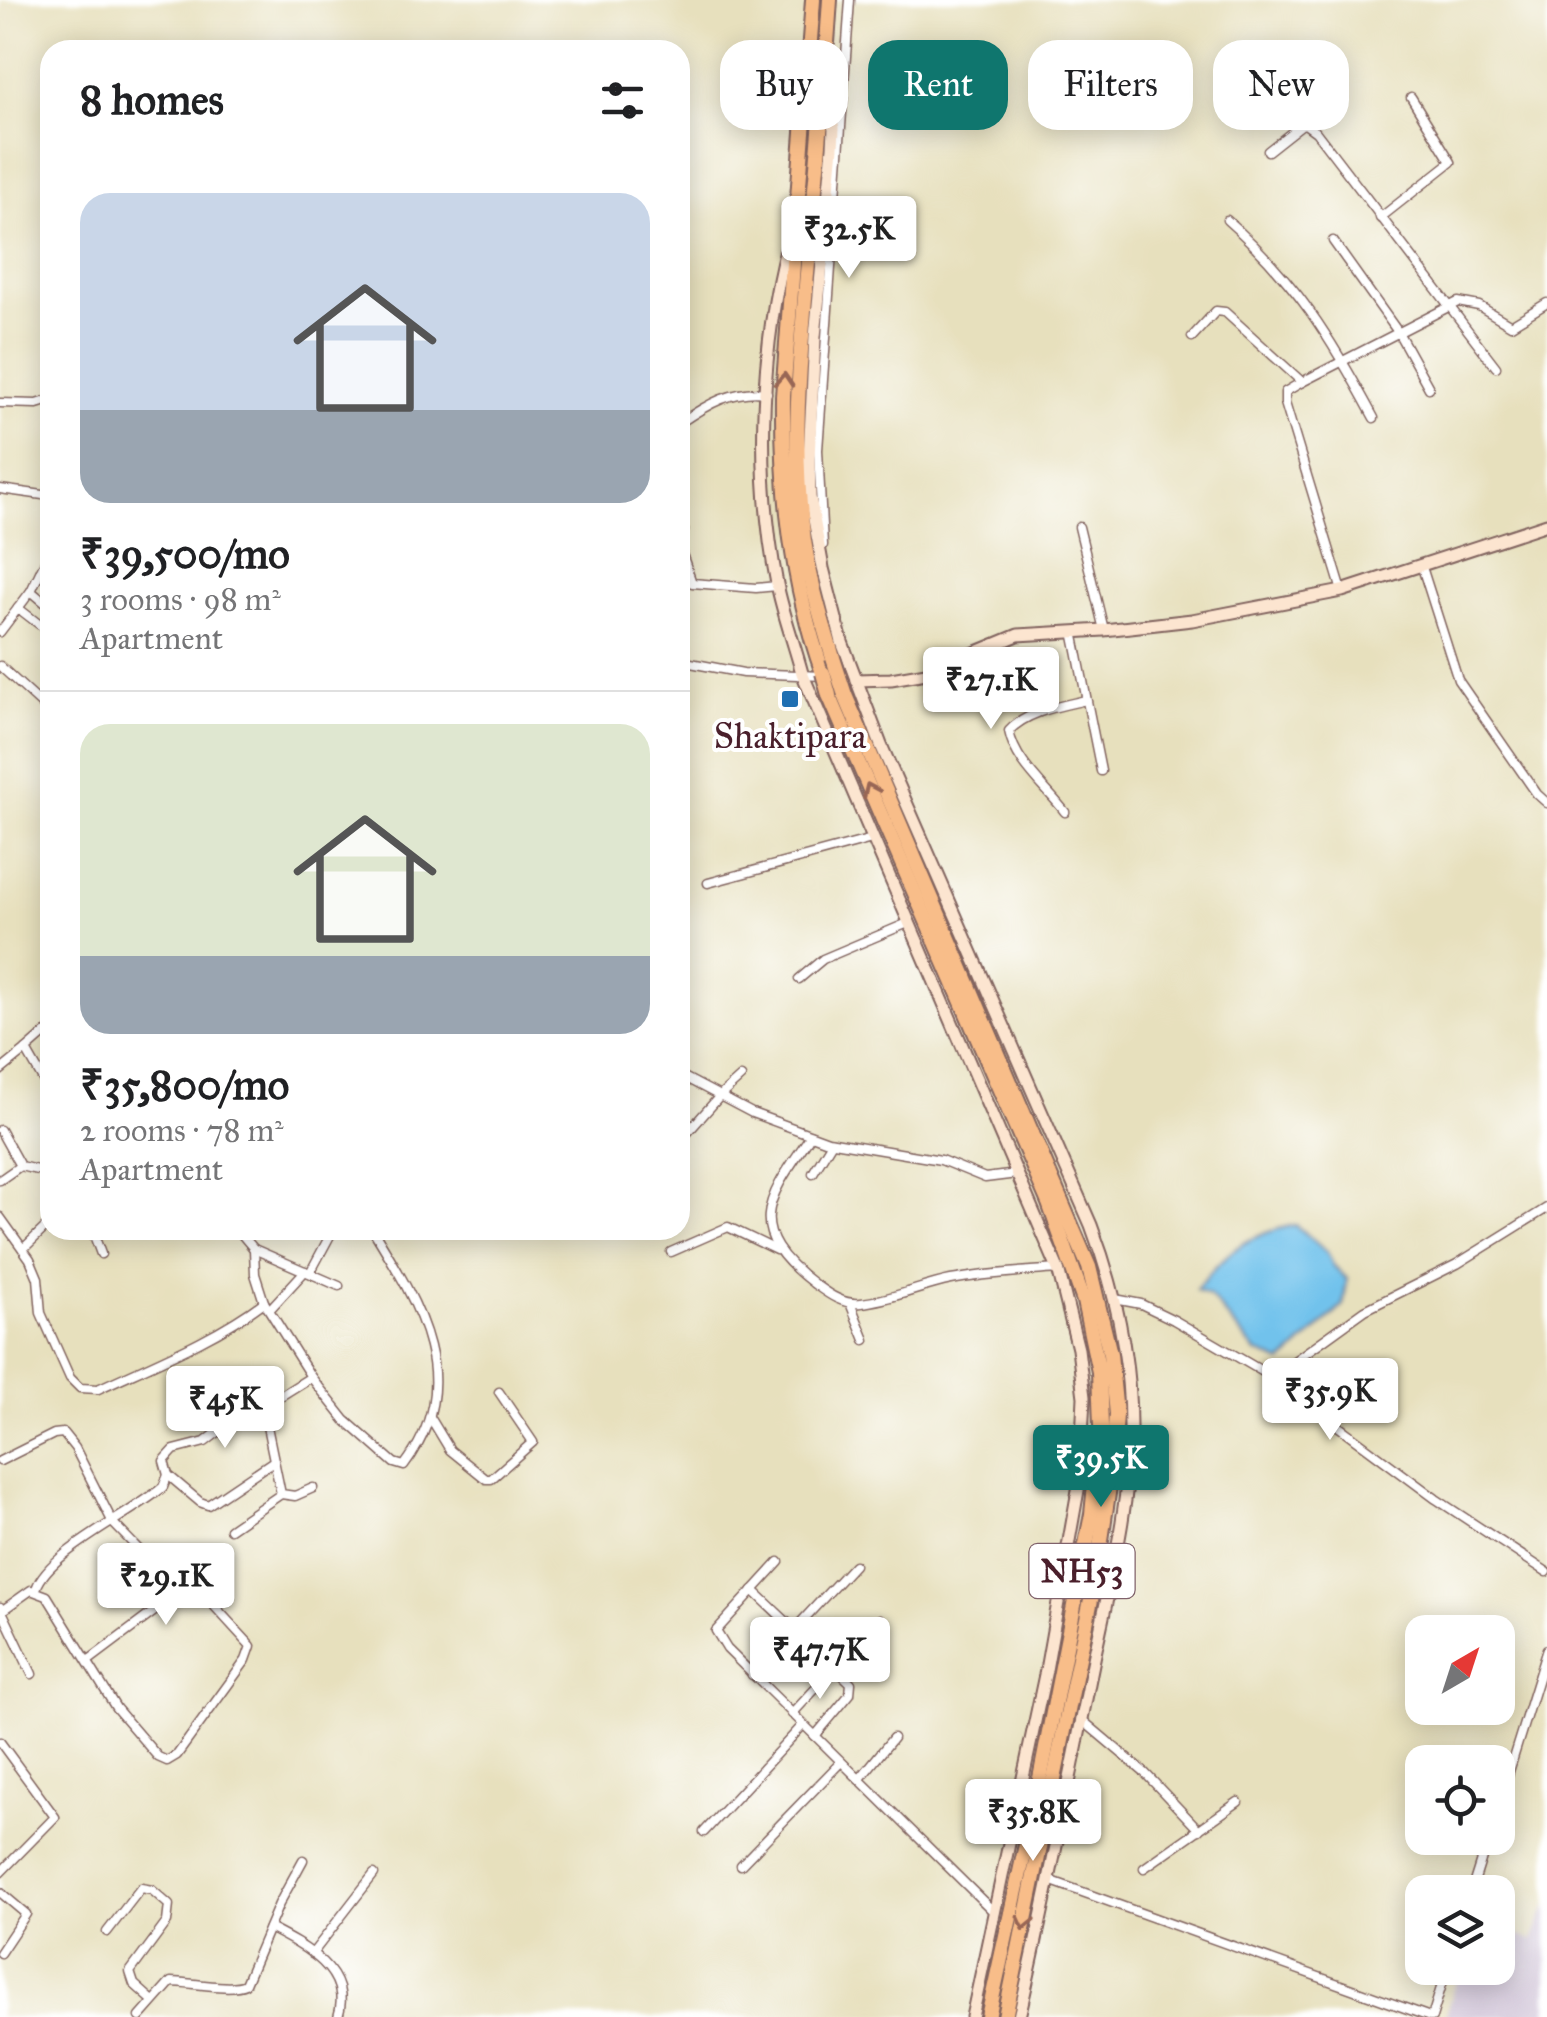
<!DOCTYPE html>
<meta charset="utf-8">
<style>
body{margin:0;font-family:"IM FELL Great Primer",serif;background:#f2f2f2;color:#202124;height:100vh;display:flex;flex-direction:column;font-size:38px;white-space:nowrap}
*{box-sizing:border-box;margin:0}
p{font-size:32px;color:#757577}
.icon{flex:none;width:55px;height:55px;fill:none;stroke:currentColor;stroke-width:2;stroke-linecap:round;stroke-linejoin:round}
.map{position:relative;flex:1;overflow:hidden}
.drawer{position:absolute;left:40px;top:40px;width:650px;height:1200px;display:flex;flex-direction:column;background:#fff;border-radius:30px;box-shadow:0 5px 25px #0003}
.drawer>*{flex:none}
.top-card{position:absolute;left:720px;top:40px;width:675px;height:90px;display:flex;gap:20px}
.needle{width:65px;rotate:39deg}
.buttons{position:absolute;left:1405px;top:1615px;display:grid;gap:20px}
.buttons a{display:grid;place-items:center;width:110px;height:110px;border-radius:20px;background:#fff;box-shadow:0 5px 25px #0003;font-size:50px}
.price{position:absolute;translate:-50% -85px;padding:0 22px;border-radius:10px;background:#fff;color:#222;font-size:32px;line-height:65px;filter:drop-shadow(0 2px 5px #0008)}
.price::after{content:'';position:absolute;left:50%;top:60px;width:30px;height:22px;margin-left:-15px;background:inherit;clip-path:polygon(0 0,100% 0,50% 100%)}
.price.current{background:#0f766e;color:#fff}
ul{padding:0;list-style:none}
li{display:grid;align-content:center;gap:20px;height:530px;padding:0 40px}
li+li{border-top:2px solid #e0e0e0}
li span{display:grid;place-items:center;height:310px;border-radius:30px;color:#555}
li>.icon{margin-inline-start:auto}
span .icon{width:180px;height:180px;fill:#fffc;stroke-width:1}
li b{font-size:42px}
h2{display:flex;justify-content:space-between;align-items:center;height:120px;padding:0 40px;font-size:42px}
.pill{padding:0 35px;border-radius:30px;background:#fff;box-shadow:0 5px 25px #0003;font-size:35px;line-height:90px}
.pill.current{background:#0f766e;color:#fff}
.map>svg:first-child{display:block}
.industrial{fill:#ccbfd4}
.water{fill:#71c2ec;stroke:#5e708c;stroke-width:2.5}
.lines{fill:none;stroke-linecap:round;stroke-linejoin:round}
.street-casing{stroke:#81635e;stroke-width:11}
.secondary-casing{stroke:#81635e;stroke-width:15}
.highway-casing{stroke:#81635e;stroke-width:18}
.street{stroke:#fff;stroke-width:8}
.secondary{stroke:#fce5d0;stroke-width:11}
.highway{stroke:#f8bd89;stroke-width:14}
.highway-bridge-casing{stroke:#81635e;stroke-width:18;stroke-linecap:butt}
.highway-bridge{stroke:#f8bd89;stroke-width:14}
.oneway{stroke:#986655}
.poi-dot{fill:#1f6fb2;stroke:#fff;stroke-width:4}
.labels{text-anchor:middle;stroke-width:8;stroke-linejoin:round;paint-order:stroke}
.shield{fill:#fff;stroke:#80626b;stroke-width:2.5}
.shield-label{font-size:32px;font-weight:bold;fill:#4a1f2b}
.poi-label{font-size:35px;fill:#4a1f2b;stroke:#fff}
</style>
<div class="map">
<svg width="1547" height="2017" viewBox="0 0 1547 2017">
<rect width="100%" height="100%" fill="#fff"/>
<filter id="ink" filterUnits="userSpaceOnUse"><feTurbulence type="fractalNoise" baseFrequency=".01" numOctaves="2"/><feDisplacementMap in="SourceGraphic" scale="20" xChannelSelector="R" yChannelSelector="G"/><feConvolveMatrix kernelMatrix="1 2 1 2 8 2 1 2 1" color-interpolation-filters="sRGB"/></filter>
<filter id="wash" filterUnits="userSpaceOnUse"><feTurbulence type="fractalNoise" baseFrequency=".0048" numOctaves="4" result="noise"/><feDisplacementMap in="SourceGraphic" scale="40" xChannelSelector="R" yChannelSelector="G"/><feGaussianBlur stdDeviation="2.25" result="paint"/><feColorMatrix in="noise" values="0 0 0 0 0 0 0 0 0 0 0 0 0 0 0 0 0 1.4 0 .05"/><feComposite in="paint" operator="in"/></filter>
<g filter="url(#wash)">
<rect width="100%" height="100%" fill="#e7e0bd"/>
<path class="industrial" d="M1547 1904V2017H1445L1461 1968H1498V1927L1533 1940Z"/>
<path class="water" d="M1295 1225 1327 1252 1333 1265 1347 1279 1343 1306 1282 1363 1255 1351 1210 1296 1196 1290C1227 1251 1246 1235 1295 1225Z"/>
</g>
<g filter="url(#ink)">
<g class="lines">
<defs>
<g id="street">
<path d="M1268 151 1301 125 1305 124 1316 132 1496 367"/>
<path d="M1380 218 1451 162 1411 97"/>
<path d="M1227 220C1296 281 1331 338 1374 418"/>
<path d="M1333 241 1398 332 1429 388"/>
<path d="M1192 337 1216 311 1225 312 1302 382 1285 392V403L1342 591"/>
<path d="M1302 382 1458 302 1479 306 1511 325 1547 303"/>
<path d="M0 403 37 404 50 400"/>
<path d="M680 423C706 405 734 388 767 393"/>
<path d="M0 489 50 496"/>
<path d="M1079 527 1104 630"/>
<path d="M684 530 680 548 692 583 756 588 777 586"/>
<path d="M823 545 818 450 850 0"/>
<path d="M1421 564 1458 680 1537 794 1547 803"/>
<path d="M31 591 50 607"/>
<path d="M18 608 40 625"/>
<path d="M1073 631 1101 771"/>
<path d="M0 632 31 591 50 551"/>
<path d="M680 661 743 673 824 676"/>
<path d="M0 666 50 712"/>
<path d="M1065 812C1046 787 1015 763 1009 731 1027 711 1061 706 1086 700"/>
<path d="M708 883 872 839"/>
<path d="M799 979 823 959 908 923"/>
<path d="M26 1050 50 1029"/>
<path d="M0 1071 26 1050 50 1092"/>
<path d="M680 1075 752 1113 828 1141 941 1160 985 1178 1017 1174"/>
<path d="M0 1130 20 1166 0 1180"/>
<path d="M811 1135C769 1197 741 1228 813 1283 827 1293 842 1305 861 1303 891 1300 921 1286 951 1280 986 1273 1022 1272 1058 1269"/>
<path d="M680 1141 720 1096 741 1077"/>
<path d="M20 1166 50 1173"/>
<path d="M813 1173 832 1142"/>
<path d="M0 1217 30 1259 38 1278 41 1313 70 1378 80 1388 98 1389C154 1363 215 1339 264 1302L255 1274 254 1249 238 1230"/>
<path d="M92 1230 101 1254"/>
<path d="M23 1249 50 1223"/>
<path d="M254 1249 339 1286"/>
<path d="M671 1252 728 1227 776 1250"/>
<path d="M310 1273 333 1230"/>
<path d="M1115 1299 1141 1304 1174 1320 1272 1377 1436 1499 1547 1572"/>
<path d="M264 1302 311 1377 345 1420 394 1463 404 1466C467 1383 420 1306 373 1230"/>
<path d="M850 1303 865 1340"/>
<path d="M270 1309 305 1271"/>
<path d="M311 1377 263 1407 281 1494 295 1496 313 1488"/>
<path d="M1272 1377 1365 1310 1457 1264 1547 1208"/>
<path d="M430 1417 450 1450 486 1479H491L533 1442 499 1392"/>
<path d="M0 1461 54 1434 63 1433 75 1448 113 1523 181 1593"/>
<path d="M168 1475 200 1502 208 1505 272 1462"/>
<path d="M230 1529 281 1494"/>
<path d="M779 1562 716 1631 727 1649 995 1913"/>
<path d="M36 1589C48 1552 131 1515 163 1487L168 1475 164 1461 174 1450 205 1442 231 1422 263 1407"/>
<path d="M753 1590 851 1683 850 1694 815 1736"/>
<path d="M0 1607 32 1674"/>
<path d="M0 1612 31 1590 47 1596 116 1708 158 1757 167 1761 177 1755 246 1660 251 1646 207 1598 191 1590 176 1595 88 1661"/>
<path d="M752 1675 854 1565"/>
<path d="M792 1714 880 1619"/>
<path d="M1082 1720 1145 1773 1199 1830"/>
<path d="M0 1742 55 1817 0 1873"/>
<path d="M859 1780 893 1738"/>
<path d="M1498 1807 1547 1649"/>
<path d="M704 1832 803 1725"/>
<path d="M741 1865 841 1762"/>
<path d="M1144 1868 1238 1802"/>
<path d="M1049 1880 1430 2017"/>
<path d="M0 1892 26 1914 0 1953"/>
<path d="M1471 1892 1488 1838"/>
<path d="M269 1928C304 1946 353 1971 338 2017"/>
<path d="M107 1932 141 1888 152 1890 169 1905 167 1922 130 1972 134 1984 153 2001"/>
<path d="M312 1954 374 1874"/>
<path d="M140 2017 171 1982C189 1982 231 1991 245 1984L279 1904 303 1860"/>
<path d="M1432 2017 1447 1968"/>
</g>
<g id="secondary">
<path d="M825 99 834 128 833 147 815 337 809 458 810 497 823 568 842 642 881 745 1091 1225C1115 1288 1130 1357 1130 1426 1131 1514 1104 1603 1088 1689 1066 1799 1044 1908 1019 2017"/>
<path d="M792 227C760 337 755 472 777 584 783 614 794 643 802 673L1058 1269 1078 1349 1084 1397 1080 1479 1046 1670 972 2017"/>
<path d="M856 680 891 679 926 673 1018 635 1104 630 1192 620 1342 591 1547 524"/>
</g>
<g id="highway">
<path d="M813 0 783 396C782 491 791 582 823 673"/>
<path d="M830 0C824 91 816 182 807 274 800 357 792 441 802 525 807 571 820 614 833 658"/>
<path d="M829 695 1049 1203 1084 1301 1099 1372 1101 1427 1092 1514 1035 1804 988 2017"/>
<path d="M845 695 1089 1267 1110 1354 1116 1414 1113 1460 1095 1580 1005 2017"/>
</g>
</defs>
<use href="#street" class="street-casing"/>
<use href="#secondary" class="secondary-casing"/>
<use href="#highway" class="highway-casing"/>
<use href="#street" class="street"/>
<use href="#secondary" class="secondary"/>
<use href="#highway" class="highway"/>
<defs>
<g id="highway-bridge">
<path d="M833 658 845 695"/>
<path d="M823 673 829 695"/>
</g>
</defs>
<use href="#highway-bridge" class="highway-bridge-casing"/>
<use href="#highway-bridge" class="highway-bridge"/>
</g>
<defs><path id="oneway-chevron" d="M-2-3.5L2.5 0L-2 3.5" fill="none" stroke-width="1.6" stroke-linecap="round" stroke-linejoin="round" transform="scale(2.5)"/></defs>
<g class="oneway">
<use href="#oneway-chevron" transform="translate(784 380) rotate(-86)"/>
<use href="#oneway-chevron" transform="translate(870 790) rotate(-114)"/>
<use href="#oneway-chevron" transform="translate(1025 1923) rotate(103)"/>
</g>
</g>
<rect class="poi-dot" x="780" y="689" width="20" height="20" rx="5"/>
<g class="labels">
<rect class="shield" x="1029.5" y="1544" width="105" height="54" rx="8"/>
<g class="shield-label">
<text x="1082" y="1582">NH53</text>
</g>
<g class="poi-label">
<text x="790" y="748">Shaktipara</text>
</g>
</g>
</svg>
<div class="buttons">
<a><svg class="needle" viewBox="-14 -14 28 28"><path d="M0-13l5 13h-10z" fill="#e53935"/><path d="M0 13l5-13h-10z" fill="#757577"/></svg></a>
<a><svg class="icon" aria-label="locate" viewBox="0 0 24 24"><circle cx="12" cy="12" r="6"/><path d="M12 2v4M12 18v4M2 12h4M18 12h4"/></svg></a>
<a><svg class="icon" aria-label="layers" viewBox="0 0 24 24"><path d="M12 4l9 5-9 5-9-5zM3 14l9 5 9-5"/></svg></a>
</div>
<b class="price" style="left:849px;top:281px">₹32.5K</b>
<b class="price" style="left:991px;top:732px">₹27.1K</b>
<b class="price" style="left:1330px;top:1443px">₹35.9K</b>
<b class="price" style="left:225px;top:1451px">₹45K</b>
<b class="price current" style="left:1101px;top:1510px">₹39.5K</b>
<b class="price" style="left:166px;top:1628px">₹29.1K</b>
<b class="price" style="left:820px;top:1702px">₹47.7K</b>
<b class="price" style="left:1033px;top:1864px">₹35.8K</b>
<div class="top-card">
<a class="pill">Buy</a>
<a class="pill current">Rent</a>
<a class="pill">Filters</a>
<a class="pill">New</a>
</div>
<section class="drawer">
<h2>8 homes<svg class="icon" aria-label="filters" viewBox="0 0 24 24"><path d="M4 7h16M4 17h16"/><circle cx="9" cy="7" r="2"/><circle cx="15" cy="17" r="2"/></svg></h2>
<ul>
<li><span style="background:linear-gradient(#c9d6e8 70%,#9aa5b1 0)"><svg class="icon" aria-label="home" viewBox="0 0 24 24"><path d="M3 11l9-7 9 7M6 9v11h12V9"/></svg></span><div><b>₹39,500/mo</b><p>3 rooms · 98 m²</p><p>Apartment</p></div></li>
<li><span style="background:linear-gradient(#dfe7d0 75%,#9aa5b1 0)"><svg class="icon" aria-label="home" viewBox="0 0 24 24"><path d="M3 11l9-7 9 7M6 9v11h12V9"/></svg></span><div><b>₹35,800/mo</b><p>2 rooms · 78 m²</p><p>Apartment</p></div></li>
</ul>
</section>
</div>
